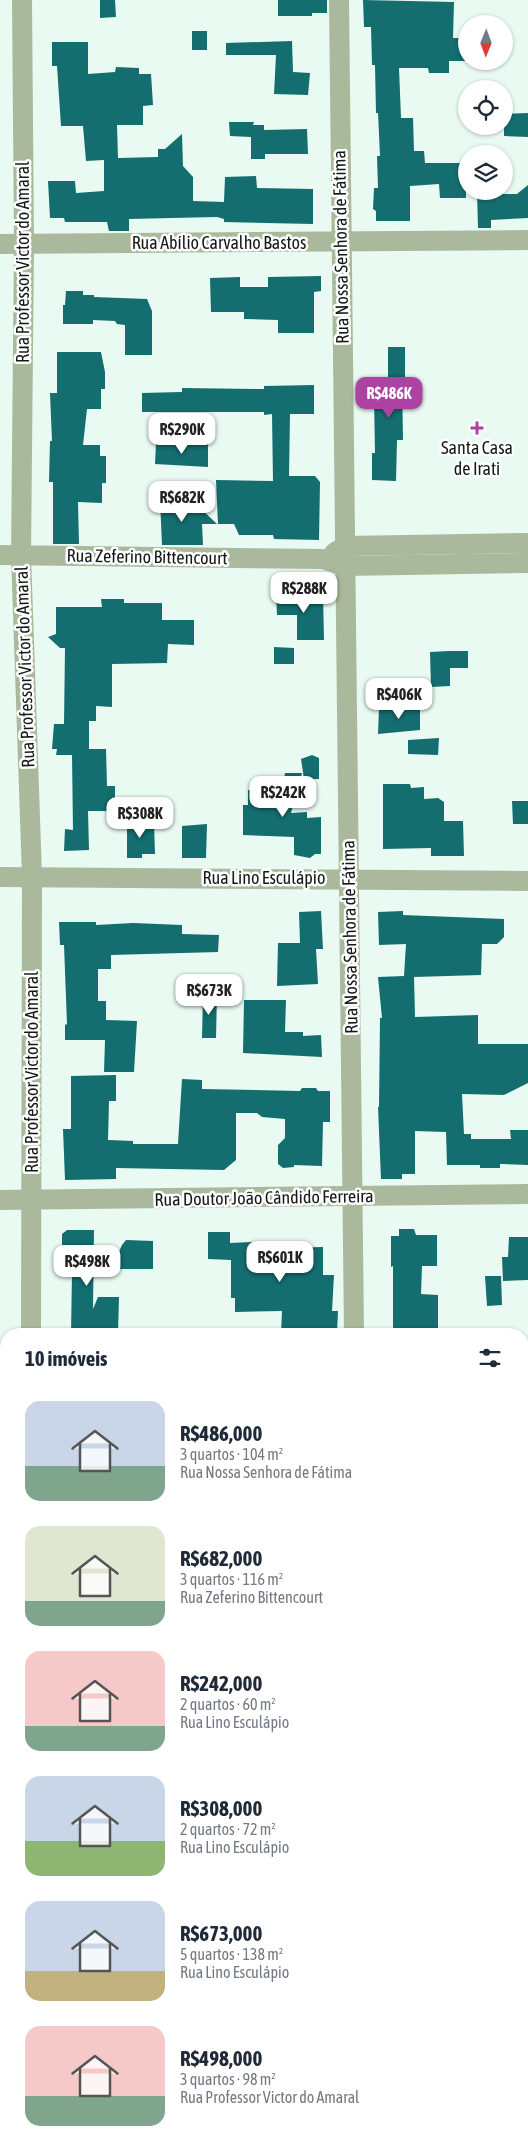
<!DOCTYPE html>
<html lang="pt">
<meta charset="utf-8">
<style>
body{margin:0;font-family:"Asap Condensed",sans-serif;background:#f6f6f7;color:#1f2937;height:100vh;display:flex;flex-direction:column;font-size:19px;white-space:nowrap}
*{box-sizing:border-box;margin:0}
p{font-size:16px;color:#747a83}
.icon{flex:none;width:28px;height:28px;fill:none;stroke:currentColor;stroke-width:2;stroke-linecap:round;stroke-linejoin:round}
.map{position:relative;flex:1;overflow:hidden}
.drawer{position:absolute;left:0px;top:1328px;width:529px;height:821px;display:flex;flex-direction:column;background:#fff;border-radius:20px 20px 0 0;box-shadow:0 1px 4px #0004}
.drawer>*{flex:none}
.needle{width:32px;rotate:181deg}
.controls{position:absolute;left:458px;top:15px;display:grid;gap:10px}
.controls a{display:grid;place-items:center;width:55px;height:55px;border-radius:50%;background:#fff;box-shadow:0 1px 4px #0004;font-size:25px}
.price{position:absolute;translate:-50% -42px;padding:0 11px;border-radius:10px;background:#fff;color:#222;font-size:16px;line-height:32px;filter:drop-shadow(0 1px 2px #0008)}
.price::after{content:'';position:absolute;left:50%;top:30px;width:15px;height:11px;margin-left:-8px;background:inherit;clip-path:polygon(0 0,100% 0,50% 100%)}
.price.on{background:#ad42a3;color:#fff}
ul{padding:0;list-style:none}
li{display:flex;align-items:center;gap:15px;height:125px;padding:0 25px}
li span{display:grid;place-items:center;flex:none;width:140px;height:100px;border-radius:15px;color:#555}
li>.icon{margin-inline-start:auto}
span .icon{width:60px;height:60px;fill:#fffc;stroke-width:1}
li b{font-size:21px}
h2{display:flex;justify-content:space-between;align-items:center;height:60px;padding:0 25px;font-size:21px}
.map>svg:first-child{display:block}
.building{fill:#146d6f}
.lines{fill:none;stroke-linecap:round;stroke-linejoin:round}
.minor{stroke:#aab99c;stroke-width:20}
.poi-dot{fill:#ad42a3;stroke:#fff;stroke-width:2}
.labels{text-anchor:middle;stroke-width:5;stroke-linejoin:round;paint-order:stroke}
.street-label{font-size:18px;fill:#131916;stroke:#fff}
.poi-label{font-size:18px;fill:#131916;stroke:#fff}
</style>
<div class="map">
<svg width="528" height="2148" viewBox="0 0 528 2148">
<rect width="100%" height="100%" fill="#e8faf1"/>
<g class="building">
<path d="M100 0H115L116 17 100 18Z"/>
<path d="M278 0H327V13H312V16H278Z"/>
<path d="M363 0 454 2 453 38H466V61H449V73H429L428 68H399L401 118H413L414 151H424L425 163H466V198H440L439 184 410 186V221H376V211L373 209 374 188H378L377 156H380L378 113H376L375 65H372L371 27H364Z"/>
<rect x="192" y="31" width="15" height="19"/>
<path d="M292 41 293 72 310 73 308 95 274 94 276 55H226V43Z"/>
<path d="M52 42H88V74L115 72 116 67 139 68V74H151L153 105 143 106V125H117L118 158 158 157V149H165L182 134 183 166 193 177V201L224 202 225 177 256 176 257 188 313 189V224L224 222V219L217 217 172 218 129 219V231H109L107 222H65L64 218H50L48 181H75L76 193 104 191V160L86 161 83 126H61L57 66H52Z"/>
<path d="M528 113V137L504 136V114Z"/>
<path d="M229 122H254L253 125H264V130L307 129 308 154H265V159H251V137L230 136Z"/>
<path d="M528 185V218L491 220V228H478L477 191H492L491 194H517Z"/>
<path d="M321 276V291L314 292V333H278V320L244 319V312H211L210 278 240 277V287H268V277Z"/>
<path d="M66 291H83V295H94V297L147 299 152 311V355H125V325L117 324 115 321 93 320V324H63V305H65Z"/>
<path d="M388 347H405V378H402L403 440H397L396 481 372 480V453H375L374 397H388Z"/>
<path d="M57 352H101L105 372V389H101V409H87L83 445H100V456H106V483H102V503L78 502 79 544H53V482H49L50 441H52L50 393H57Z"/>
<path d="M314 385V414H290L289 476H315L320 482 319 540 274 539 273 535H239L234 524H218L216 480 273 481 272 414 264 415V412H142V393L182 392V388L264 389V386Z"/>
<path d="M156 443 208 444V467L155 464Z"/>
<path d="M160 499H183L184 502 195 503 217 524H202L203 545H162Z"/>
<path d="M276 594H323L324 640H297V615H277Z"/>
<path d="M101 599H124V603H162V620H194V645L168 644 167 663 112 664V707L96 706V721H89V749H106L107 786H115V811H88L89 850 64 851 65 829 73 830 72 755H56L57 749H52L54 724H64L65 648H60L48 637 56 634V607H102Z"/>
<path d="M274 647 294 648V664H274Z"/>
<path d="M449 651H468V668H450V686L431 687 430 652Z"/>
<path d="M379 708 420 709V730L378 734Z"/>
<path d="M439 738 438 755 408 754V740Z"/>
<path d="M312 755 319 758V779H304L301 759Z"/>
<path d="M285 773H302L291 813 307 812V818L321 817V854H315L310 858 294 855V837L243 835V805H248V790L282 791Z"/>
<path d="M383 784H410L411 788 424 787V799L438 798 444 802V821H463L464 856H431V848L383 849Z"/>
<path d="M512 801H528V824H513Z"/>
<path d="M127 822 154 823 155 854H142V858H127Z"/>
<path d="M207 824 206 858H182V826Z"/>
<path d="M321 911 323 949H316L318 984 277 986 278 943H300L299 912Z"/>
<path d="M403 911V915L504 919V937L497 944H482L481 975 414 977 415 1017 478 1015V1044H528V1083L504 1095 462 1094 464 1134H471V1139H511L510 1130H528V1165L500 1164V1168H480V1165H447L446 1132 415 1131V1174H402V1179H381L378 1107H379L380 1018H382L378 977 404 976 406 944 379 945 378 912Z"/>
<path d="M59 922H96V925L133 923 182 925V934L219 935 218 952 111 955V969H98V1001H106V1020L137 1021 134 1072H104L105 1040H65V1025L67 1024 64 945H60Z"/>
<path d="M203 993 217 994 216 1038H202Z"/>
<path d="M244 1000H286L285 1032H303V1036L321 1035 322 1057 243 1053Z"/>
<path d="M116 1075V1101H109L108 1140 133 1141V1144H178L182 1079 202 1080V1089L300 1091 302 1088H316L318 1091H330V1122H323L322 1166 294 1165V1167L283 1168 278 1164V1145L285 1138V1119L262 1117 257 1113H236V1160L224 1170 116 1168V1179L65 1180 63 1129H71V1076Z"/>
<path d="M399 1229H414L416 1235H437V1266H422L421 1294 438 1295V1334H393V1266L391 1267V1236H399Z"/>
<path d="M67 1230H94L93 1309 98 1297H119L118 1334H71L72 1272H62V1234Z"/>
<path d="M208 1232H230V1243L270 1241V1248L323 1247V1275H334L332 1311H338L337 1334H281L282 1311 235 1312V1298H231V1260L208 1259Z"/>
<path d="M509 1237H528V1280L503 1281 502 1257H508Z"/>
<path d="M126 1240 153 1241V1269H111L122 1245Z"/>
<path d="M485 1276H501L502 1305 487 1306Z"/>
</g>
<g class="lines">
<g class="minor">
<path d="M22 0 24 244 21 555 32 876 31 1334"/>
<path d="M339 0 354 1334"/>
<path d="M0 244 528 240"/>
<path d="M334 553 345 546 528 543"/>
<path d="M0 555 323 559 345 566 528 563"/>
<path d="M0 877 528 881"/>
<path d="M0 1200 528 1194"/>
<path d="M522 1504H528"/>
<path d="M0 1508H6"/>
<path d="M522 1847 528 1878"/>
<path d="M522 1937 528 1932"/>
<path d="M522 1985H528"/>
<path d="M295 2142 298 2148"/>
<path d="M7 2148 11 2142"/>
</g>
</g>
<path class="poi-dot" d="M474.5 420.5h5v5h5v5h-5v5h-5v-5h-5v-5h5z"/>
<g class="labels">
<g class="street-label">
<text x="219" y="249">Rua Abílio Carvalho Bastos</text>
<text transform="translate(341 247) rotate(-91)" y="6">Rua Nossa Senhora de Fátima</text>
<text transform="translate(23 262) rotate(-90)" y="6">Rua Professor Victor do Amaral</text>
<text transform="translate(147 557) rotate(1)" y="6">Rua Zeferino Bittencourt</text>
<text transform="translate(25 667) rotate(-92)" y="6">Rua Professor Victor do Amaral</text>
<text x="264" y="884">Rua Lino Esculápio</text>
<text transform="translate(350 937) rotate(-91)" y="6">Rua Nossa Senhora de Fátima</text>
<text transform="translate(32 1072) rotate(-90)" y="6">Rua Professor Victor do Amaral</text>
<text transform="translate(264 1198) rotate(-1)" y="6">Rua Doutor João Cândido Ferreira</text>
</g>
<g class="poi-label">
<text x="477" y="454">Santa Casa<tspan x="477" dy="21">de Irati</tspan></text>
</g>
</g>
</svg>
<div class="controls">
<a><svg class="needle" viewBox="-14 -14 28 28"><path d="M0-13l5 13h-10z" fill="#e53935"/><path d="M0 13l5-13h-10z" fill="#747a83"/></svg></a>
<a><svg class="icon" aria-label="locate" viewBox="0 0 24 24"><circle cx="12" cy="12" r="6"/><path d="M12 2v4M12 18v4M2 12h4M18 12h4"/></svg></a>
<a><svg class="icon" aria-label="layers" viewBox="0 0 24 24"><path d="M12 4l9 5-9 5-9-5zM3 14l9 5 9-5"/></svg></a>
</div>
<b class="price on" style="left:389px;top:419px">R$486K</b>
<b class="price" style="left:182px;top:455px">R$290K</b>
<b class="price" style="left:182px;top:523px">R$682K</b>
<b class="price" style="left:304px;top:614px">R$288K</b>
<b class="price" style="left:399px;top:720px">R$406K</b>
<b class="price" style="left:283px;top:818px">R$242K</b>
<b class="price" style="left:140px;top:839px">R$308K</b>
<b class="price" style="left:209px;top:1016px">R$673K</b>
<b class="price" style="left:280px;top:1283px">R$601K</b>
<b class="price" style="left:87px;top:1287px">R$498K</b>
<section class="drawer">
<h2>10 imóveis<svg class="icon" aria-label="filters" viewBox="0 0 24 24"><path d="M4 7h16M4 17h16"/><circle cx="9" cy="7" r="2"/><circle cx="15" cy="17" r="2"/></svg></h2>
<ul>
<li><span style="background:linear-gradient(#c9d6e8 65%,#7fa58c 0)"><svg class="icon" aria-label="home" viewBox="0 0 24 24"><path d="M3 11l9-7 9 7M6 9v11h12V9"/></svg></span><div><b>R$486,000</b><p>3 quartos · 104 m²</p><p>Rua Nossa Senhora de Fátima</p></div></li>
<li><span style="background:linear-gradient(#dfe7d0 75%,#7fa58c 0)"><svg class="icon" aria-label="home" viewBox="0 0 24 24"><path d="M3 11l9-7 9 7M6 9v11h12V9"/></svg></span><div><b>R$682,000</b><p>3 quartos · 116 m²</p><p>Rua Zeferino Bittencourt</p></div></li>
<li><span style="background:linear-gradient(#f6c9c9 75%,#7fa58c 0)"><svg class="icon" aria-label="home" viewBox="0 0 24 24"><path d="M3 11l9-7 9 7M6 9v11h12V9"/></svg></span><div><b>R$242,000</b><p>2 quartos · 60 m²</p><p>Rua Lino Esculápio</p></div></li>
<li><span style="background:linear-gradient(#c9d6e8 65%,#8fb573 0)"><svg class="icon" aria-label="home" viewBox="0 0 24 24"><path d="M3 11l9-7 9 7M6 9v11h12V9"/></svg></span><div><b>R$308,000</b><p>2 quartos · 72 m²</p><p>Rua Lino Esculápio</p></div></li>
<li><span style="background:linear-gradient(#c9d6e8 70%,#c2b280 0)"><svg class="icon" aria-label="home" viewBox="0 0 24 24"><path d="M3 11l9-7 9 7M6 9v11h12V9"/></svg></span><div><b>R$673,000</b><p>5 quartos · 138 m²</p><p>Rua Lino Esculápio</p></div></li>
<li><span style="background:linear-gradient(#f6c9c9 70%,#7fa58c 0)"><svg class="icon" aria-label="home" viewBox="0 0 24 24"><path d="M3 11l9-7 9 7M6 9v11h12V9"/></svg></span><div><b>R$498,000</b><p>3 quartos · 98 m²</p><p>Rua Professor Victor do Amaral</p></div></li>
</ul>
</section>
</div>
